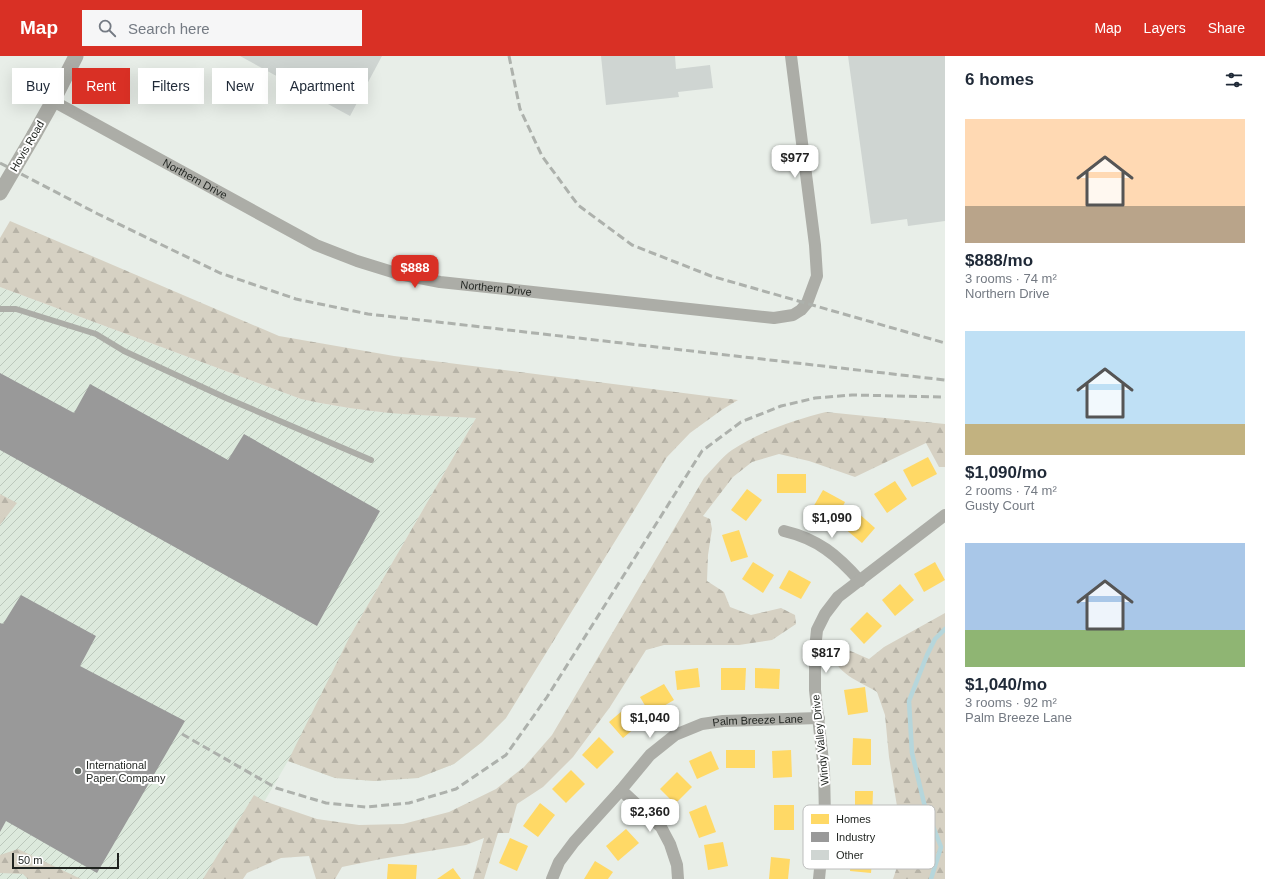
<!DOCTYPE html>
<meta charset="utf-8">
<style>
body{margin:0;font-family:Helvetica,sans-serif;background:#f6f6f7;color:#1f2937;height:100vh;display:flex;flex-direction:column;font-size:15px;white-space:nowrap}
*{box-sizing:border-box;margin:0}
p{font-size:13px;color:#747a83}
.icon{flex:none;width:22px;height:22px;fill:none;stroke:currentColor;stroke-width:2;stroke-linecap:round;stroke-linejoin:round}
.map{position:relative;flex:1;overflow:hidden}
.details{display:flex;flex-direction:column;background:#fff;width:320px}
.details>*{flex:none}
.hud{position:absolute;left:12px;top:12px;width:380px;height:36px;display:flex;gap:8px}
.scale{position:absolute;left:12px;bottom:10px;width:107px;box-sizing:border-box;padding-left:4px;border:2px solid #1f231f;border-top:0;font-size:11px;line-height:14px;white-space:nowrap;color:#1f231f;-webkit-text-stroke:3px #fff;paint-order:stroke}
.price{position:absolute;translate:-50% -34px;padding:0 9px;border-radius:8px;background:#fff;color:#222;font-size:13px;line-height:26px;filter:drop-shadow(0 1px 2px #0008)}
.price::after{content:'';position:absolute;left:50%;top:24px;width:12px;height:9px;margin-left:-6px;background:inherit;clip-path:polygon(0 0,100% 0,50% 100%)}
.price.active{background:#d93025;color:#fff}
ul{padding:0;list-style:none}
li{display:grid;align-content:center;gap:8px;height:212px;padding:0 20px}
li span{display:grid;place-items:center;height:124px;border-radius:0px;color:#555}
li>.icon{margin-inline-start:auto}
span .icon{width:72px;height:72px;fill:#fffc;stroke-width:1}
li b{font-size:17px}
h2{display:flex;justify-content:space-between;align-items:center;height:48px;padding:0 20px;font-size:17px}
.tag{padding:0 14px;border-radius:0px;background:#fff;box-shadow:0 4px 16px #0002;font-size:14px;line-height:36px}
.tag.active{background:#d93025;color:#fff}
header{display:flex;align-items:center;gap:24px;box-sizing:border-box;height:56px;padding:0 20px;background:#d93025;color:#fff}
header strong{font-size:19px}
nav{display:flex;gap:22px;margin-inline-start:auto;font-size:14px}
.search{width:280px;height:36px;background:#f6f6f7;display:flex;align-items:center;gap:10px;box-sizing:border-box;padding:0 14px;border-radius:0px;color:#747a83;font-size:15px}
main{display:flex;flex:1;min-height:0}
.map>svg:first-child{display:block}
.industrial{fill:url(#industrial-furrows)}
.forest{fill:url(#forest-firs)}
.homes{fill:#ffd966}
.industry{fill:#999}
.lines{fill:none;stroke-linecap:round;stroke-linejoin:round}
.stream{stroke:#b6d6db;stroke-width:4.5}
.building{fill:#cfd5d2}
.service{stroke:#acada7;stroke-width:6}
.minor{stroke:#acada7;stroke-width:12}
.tertiary{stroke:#acada7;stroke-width:15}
.rail{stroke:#adb1ac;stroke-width:3;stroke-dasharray:8 4;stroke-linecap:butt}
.tertiary-bridge{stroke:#acada7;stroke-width:15}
.poi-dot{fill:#656a65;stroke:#fff;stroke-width:1.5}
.labels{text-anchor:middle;stroke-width:4;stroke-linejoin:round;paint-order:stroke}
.street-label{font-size:11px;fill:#1f231f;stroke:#fff}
.poi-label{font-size:11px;fill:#1f231f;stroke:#fff;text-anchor:start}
.key{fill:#fff;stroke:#bcbdbc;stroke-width:1}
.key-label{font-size:11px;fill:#1f231f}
</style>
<header>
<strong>Map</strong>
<div class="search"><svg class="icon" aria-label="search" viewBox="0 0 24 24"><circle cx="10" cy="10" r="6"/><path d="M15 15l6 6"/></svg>Search here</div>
<nav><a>Map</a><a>Layers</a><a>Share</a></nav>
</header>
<main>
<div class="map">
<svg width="945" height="823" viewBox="0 0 945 823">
<defs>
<pattern id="industrial-furrows" width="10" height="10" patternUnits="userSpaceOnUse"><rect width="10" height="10" fill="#dce9dc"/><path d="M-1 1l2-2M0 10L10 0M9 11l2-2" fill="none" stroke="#bcc8bc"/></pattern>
<pattern id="forest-firs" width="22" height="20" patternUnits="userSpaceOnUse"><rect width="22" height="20" fill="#d6d1c3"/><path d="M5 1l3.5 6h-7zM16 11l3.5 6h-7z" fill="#b7b3a7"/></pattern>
</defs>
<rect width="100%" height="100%" fill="#e8eee8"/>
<path class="industrial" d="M0 231 301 343 330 349 370 355 435 360 476 362 351 578 506 662 482 686 454 708 418 722 374 725 335 722 288 705 219 823H0Z"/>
<g class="forest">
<path d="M10 165 279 280 394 300 738 344 723 353 690 377 667 401 506 662 482 686 454 708 418 722 374 725 335 722 288 705 351 578 476 362C463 361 449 361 436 360 391 358 345 353 301 343L0 231V182Z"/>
<path d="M826 356 945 368V411H939L926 387 855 421 809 405 779 398 752 406 733 421 703 460 710 463 712 473 708 499 707 525 724 536 730 551 751 559 781 552 795 559 796 568 772 584 739 589H664L646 594 610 651 573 701 543 731 517 748 509 777H498L484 823H473L484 782 466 789 381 803 342 811 335 823H316L309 800 281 802 247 817 243 823H203L254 739 264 745 317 763 359 769 403 768 449 756 496 733 524 711 552 679 704 422C713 413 722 401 732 394 761 375 794 364 826 356Z"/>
<path d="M0 438 17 447 0 469Z"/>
<path d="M945 557V823H893L898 808 902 781 889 701 885 659 877 636C866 629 832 616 835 599 836 597 838 593 839 590L869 603 884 591Z"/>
<path d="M18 793 81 823H28L23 818 0 817V799Z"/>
</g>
<g class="homes">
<path d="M928 401 937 418 912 431 903 414Z"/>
<rect x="777" y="418" width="29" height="19"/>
<path d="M895 425 907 443 887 457 874 438Z"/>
<path d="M747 433 762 444 746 465 731 454Z"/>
<path d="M823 434 845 446 835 465 812 453Z"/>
<path d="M857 456 875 472 862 487 844 472Z"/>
<path d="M739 474 748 501 731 506 722 479Z"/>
<path d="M753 506 774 519 763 537 742 523Z"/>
<path d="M935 506 945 524 924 536 914 518Z"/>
<path d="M789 514 811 526 801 543 779 532Z"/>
<path d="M900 528 914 544 895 560 882 544Z"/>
<path d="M867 556 882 570 864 588 850 573Z"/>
<path d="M698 612 700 631 677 634 675 615Z"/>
<path d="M721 612H746L745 634H721Z"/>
<path d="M755 612 780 613 779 633 755 632Z"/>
<path d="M664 628 674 644 650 658 640 641Z"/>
<path d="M865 631 868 656 848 659 844 634Z"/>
<path d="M628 650 642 666 623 682 609 666Z"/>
<path d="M599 681 614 696 597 713 582 699Z"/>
<path d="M853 682 871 683V709H852Z"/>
<rect x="726" y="694" width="29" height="18"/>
<path d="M791 694 792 721 773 722 772 695Z"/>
<path d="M711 695 719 713 697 723 689 705Z"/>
<path d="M571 714 585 728 566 747 552 733Z"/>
<path d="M677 716 692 731 675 748 660 733Z"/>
<path d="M855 735H873L872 764H855Z"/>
<path d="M540 747 555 759 538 781 523 770Z"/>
<path d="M706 749 716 776 699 782 689 756Z"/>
<rect x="774" y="749" width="20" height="25"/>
<path d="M626 773 639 787 618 805 606 790Z"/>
<path d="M510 782 528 790 517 815 499 807Z"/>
<path d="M723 786 728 810 708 814 704 789Z"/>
<path d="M852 791 873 792 871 817 850 815Z"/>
<path d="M771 801 790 803 788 823H769Z"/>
<path d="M595 805 613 816 608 823H584Z"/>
<path d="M388 808 417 809 416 823H387Z"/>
<path d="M453 812 461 823H437Z"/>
</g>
<g class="industry">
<path d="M0 317 74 357 90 328 228 404 244 378 380 455 317 570 0 394Z"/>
<path d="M21 539 96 580 80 610 185 665 97 817 6 765 0 776V567L3 568Z"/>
</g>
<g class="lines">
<path class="stream" d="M931 823 941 791 924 747 912 697 909 645 927 599 935 583 945 573"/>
</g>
<g class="building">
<path d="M240 0H382L350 60Z"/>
<path d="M601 0H675L676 13 710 9 713 32 678 36 679 41 606 49Z"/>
<path d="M848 0H945V165L908 170 907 163 871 168Z"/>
</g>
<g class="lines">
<path class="service" d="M0 253H16L96 278 124 295 226 342 371 404"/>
<g class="minor">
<path id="s1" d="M53 45 316 189 357 205 399 218 440 226 774 262 793 259 801 254 807 247 817 220 815 189 791 0"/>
<path d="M784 475C818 483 837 499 860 525"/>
<path d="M621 734 661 771 670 788 677 809 678 823"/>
<path id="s2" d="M552 823 559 806 574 786 621 734 650 699 675 679 702 668 723 665 819 662"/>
<path d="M819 823 825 762 824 714 815 634V593L817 574 825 558 838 541 945 459"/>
</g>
<path class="tertiary" d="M34 79 53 45 76 0"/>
<g class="rail">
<path d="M509 0 520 53 542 100 578 149 632 189 711 220 945 287"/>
<path d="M0 107 98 158 220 217 296 243 368 258 945 324"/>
<path d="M182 678 276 732 326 747 366 751 409 747 456 733 506 699 547 641 702 395 741 366 781 350 815 342 852 339 945 341"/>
</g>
<path class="tertiary-bridge" d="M0 137 34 79"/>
</g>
<circle class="poi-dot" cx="78" cy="715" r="4"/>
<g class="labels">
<g class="street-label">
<text transform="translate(27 90) rotate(-60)" y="4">Hovis Road</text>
<text dy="4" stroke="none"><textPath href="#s1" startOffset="162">Northern Drive</textPath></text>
<text dy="4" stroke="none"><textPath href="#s1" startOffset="486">Northern Drive</textPath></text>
<text dy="4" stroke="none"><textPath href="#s2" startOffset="276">Palm Breeze Lane</textPath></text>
<text transform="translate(820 684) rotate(-96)" y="4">Windy Valley Drive</text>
</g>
<g class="poi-label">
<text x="86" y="713">International<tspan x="86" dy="13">Paper Company</tspan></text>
</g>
</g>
<rect x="803" y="749" width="132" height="64" rx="6" class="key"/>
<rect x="811" y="758" width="18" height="10" fill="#ffd966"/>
<rect x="811" y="776" width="18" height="10" fill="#999"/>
<rect x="811" y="794" width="18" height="10" fill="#cfd5d2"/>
<g class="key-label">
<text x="836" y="767">Homes</text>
<text x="836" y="785">Industry</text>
<text x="836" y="803">Other</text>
</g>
</svg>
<div class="scale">50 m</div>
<b class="price" style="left:795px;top:123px">$977</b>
<b class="price active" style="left:415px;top:233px">$888</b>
<b class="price" style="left:832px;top:483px">$1,090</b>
<b class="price" style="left:826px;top:618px">$817</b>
<b class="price" style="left:650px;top:683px">$1,040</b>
<b class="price" style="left:650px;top:777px">$2,360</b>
<div class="hud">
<a class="tag">Buy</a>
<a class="tag active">Rent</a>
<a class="tag">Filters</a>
<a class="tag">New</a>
<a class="tag">Apartment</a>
</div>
</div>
<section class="details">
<h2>6 homes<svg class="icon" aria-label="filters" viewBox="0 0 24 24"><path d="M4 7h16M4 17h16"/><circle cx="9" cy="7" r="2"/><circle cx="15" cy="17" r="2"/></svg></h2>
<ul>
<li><span style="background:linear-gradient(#ffd9b3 70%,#b9a48a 0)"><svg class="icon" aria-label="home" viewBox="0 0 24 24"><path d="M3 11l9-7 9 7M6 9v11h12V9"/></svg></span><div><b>$888/mo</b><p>3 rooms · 74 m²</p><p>Northern Drive</p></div></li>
<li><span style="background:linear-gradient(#bfe0f5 75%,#c2b280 0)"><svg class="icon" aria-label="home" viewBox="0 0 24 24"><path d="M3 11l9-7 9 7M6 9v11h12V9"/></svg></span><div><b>$1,090/mo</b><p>2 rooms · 74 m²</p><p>Gusty Court</p></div></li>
<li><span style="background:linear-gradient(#a9c7e8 70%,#8fb573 0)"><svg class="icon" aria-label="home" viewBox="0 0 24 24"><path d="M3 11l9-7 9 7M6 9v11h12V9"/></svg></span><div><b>$1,040/mo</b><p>3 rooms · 92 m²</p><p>Palm Breeze Lane</p></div></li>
</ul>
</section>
</main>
